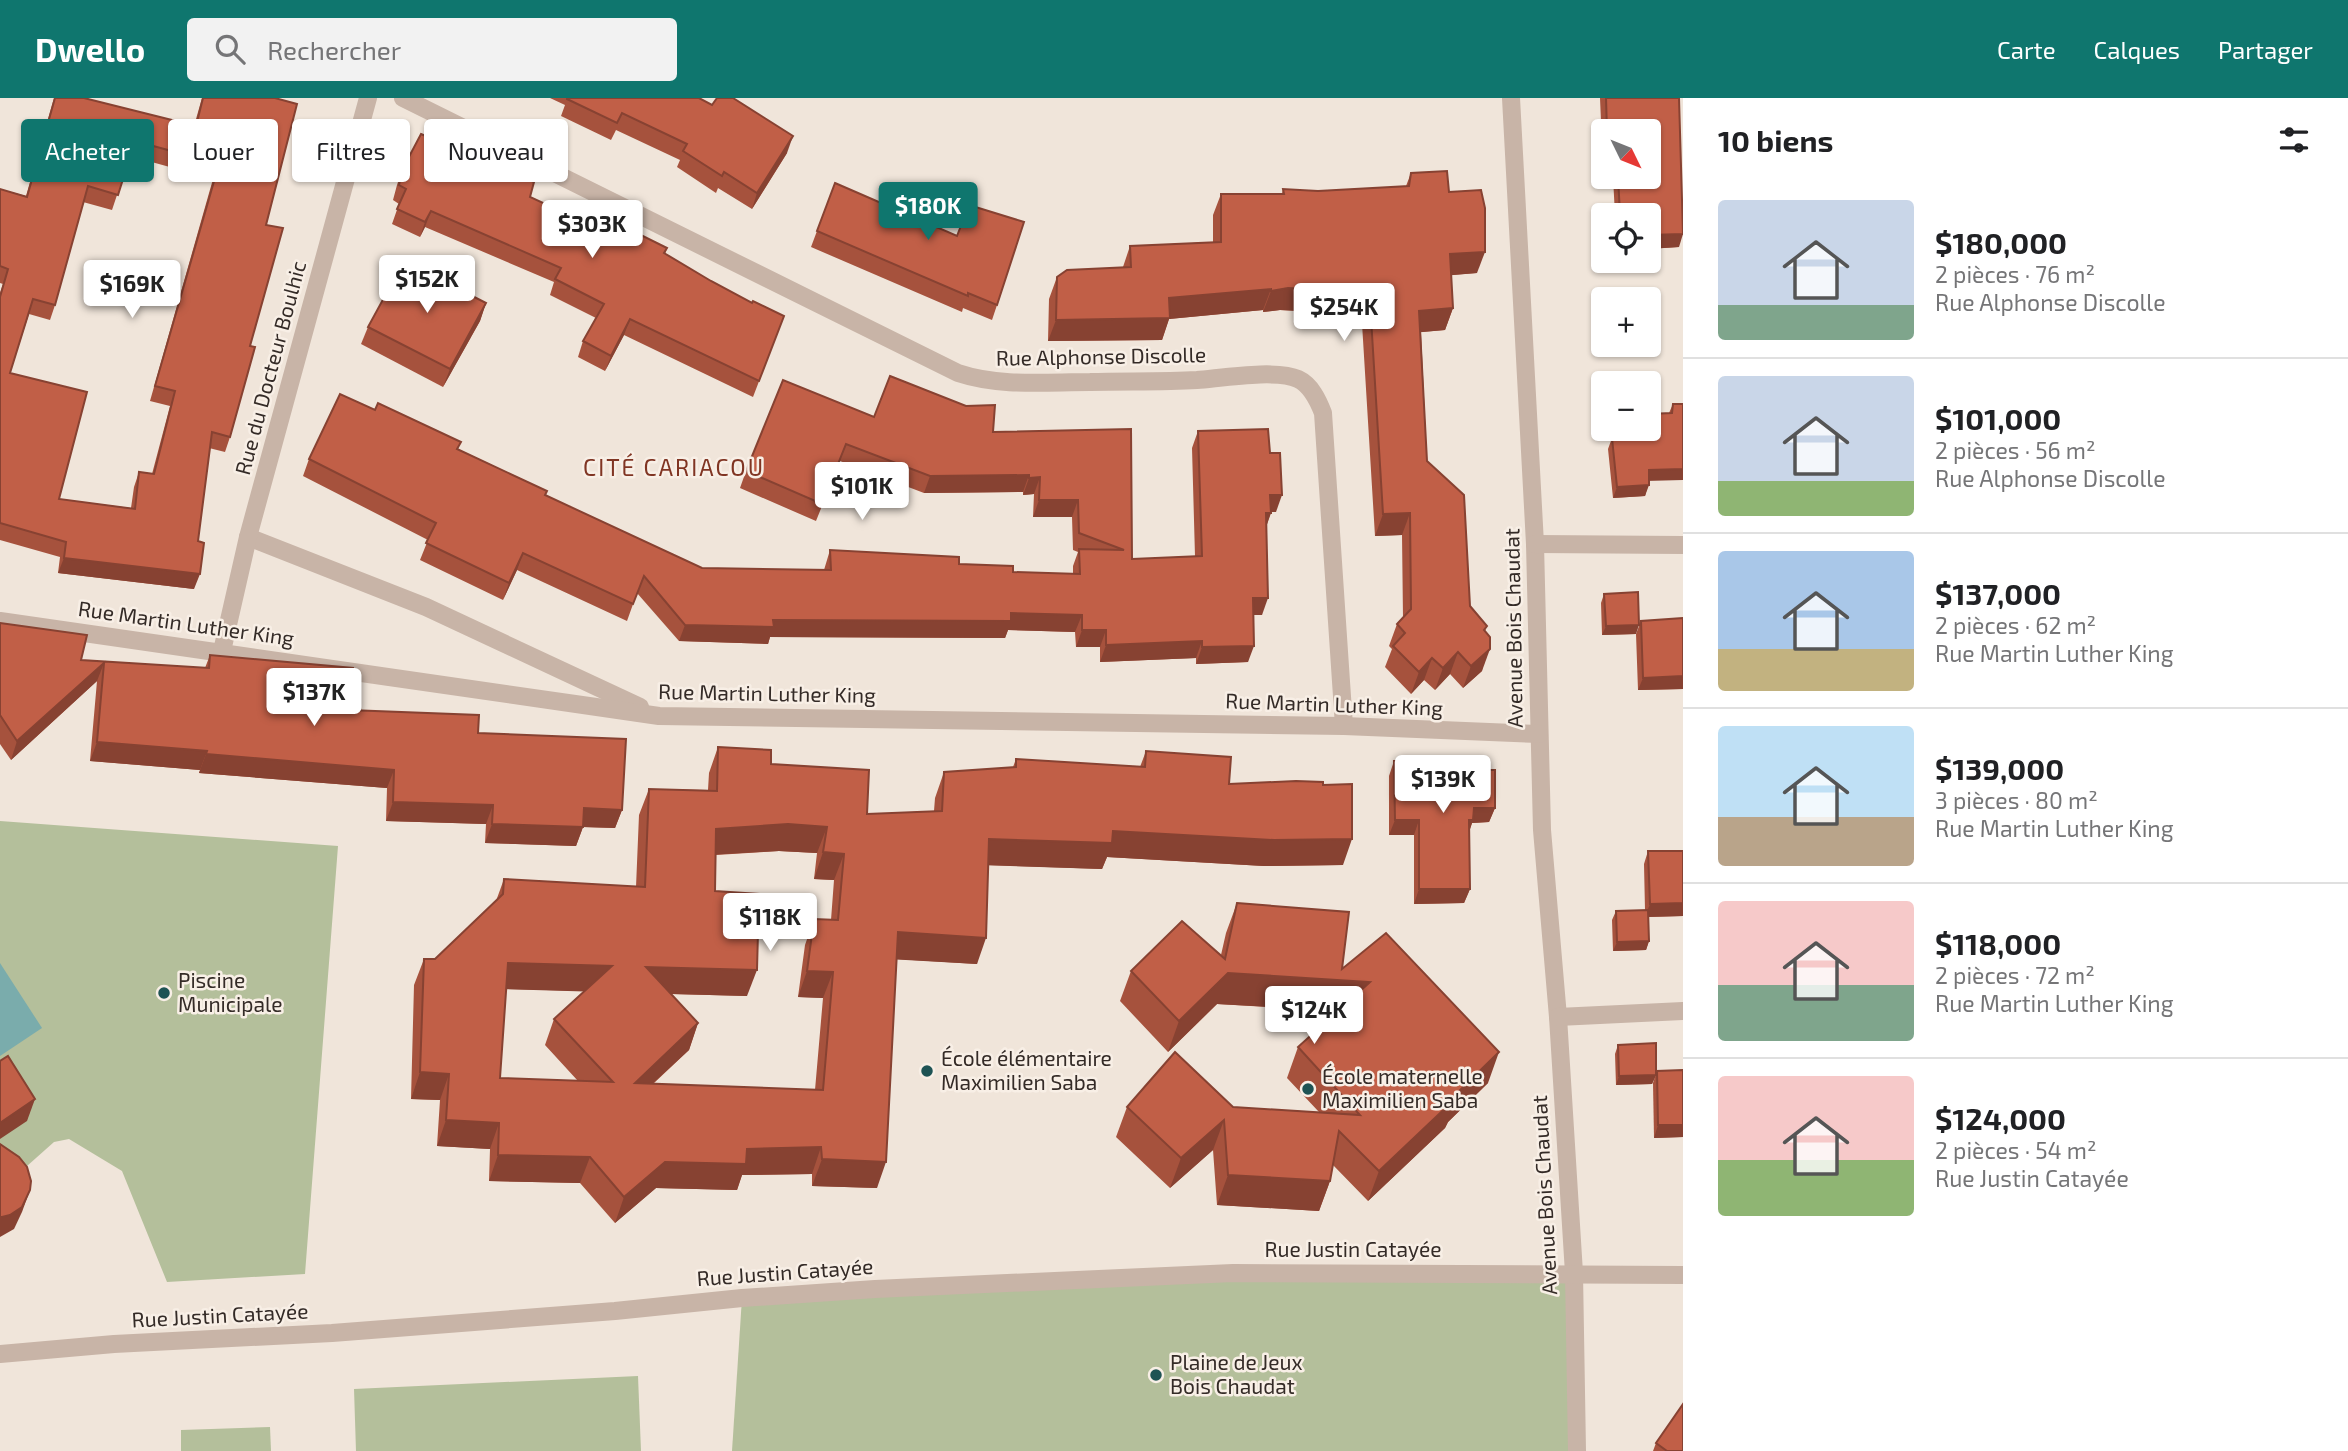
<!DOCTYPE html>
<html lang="fr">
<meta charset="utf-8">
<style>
body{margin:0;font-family:"Exo 2",sans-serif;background:#f2f2f2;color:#202124;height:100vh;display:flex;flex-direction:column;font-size:26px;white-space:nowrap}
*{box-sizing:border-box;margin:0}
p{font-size:23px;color:#757577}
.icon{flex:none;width:38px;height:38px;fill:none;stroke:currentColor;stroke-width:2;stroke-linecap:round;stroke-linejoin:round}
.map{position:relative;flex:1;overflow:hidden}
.details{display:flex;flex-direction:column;background:#fff;width:665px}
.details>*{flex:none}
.guide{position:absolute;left:21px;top:21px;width:665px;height:63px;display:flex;gap:14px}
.needle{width:46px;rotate:133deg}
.tools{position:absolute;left:1591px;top:21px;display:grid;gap:14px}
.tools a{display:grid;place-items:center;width:70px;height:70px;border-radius:7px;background:#fff;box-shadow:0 2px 5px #0004;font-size:35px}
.price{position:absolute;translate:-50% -60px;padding:0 16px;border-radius:7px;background:#fff;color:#222;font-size:23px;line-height:46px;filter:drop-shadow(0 2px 4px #0008)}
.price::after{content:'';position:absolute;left:50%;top:42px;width:21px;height:16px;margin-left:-10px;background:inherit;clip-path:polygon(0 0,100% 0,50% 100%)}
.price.on{background:#0f766e;color:#fff}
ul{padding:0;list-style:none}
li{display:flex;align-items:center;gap:21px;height:175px;padding:0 35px}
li+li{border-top:2px solid #e0e0e0}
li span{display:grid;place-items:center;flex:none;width:196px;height:140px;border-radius:7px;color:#555}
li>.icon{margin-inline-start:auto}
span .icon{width:84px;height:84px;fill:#fffc;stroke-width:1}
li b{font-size:30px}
h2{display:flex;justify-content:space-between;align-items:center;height:84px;padding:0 35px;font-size:30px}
.tag{padding:0 24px;border-radius:7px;background:#fff;box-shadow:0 2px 5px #0004;font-size:24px;line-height:63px}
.tag.on{background:#0f766e;color:#fff}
header{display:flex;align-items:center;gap:42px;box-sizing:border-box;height:98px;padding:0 35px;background:#0f766e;color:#fff}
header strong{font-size:33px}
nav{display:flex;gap:38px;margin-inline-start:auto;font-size:24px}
.search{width:490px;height:63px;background:#f2f2f2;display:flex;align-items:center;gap:18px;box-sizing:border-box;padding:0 24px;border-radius:7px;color:#757577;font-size:26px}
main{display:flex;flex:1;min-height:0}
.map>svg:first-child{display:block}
.green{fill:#b4bf9b}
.water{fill:#7aacac}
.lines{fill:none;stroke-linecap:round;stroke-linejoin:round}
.street{stroke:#c8b4a7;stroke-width:18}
.wall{fill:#a6523d;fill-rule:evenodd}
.shaded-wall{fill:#874232}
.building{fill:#c15f47;stroke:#874232;stroke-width:2;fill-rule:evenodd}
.poi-dot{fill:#1e5354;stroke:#f8efe6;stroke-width:2.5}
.labels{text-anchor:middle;stroke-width:5;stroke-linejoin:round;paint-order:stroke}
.street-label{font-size:21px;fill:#342b27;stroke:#f8efe6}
.poi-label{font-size:21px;fill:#342b27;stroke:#f8efe6;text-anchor:start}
.neighbourhood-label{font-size:23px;letter-spacing:2px;fill:#803523;stroke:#f8efe6}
</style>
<header>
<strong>Dwello</strong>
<div class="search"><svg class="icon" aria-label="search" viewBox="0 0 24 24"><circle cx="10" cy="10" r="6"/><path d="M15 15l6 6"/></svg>Rechercher</div>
<nav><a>Carte</a><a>Calques</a><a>Partager</a></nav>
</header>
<main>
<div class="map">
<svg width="1683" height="1353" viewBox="0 0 1683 1353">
<rect width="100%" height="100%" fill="#f0e5da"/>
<g class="green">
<path d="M0 723 338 748 305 1176 167 1184 122 1073 69 1041 54 1044 27 1068 25 1088 0 1083Z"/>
<path d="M1574 1175 1577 1353H732L742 1200 875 1191Z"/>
<path d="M638 1278 641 1353H356L354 1291Z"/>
<path d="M270 1329 271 1353H181V1332Z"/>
</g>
<path class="water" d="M0 865 42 930 0 958Z"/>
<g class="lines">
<g class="street">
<path d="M403 0 958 275C1000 289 1046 284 1090 284 1126 283 1162 284 1197 282 1222 280 1277 271 1298 281 1311 287 1318 302 1323 315L1344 628"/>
<path d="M1511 0 1535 446 1542 732 1558 919 1574 1175 1577 1353"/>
<path d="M248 439 426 509 640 609"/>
<path d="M1535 446 1683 447"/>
<path d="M0 523 659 618 1344 628 1539 636"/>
<path d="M222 553 248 439 368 0"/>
<path d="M1558 919 1683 913"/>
<path d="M0 1256 114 1246 332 1235 615 1213 742 1200 875 1191 1233 1175 1683 1177"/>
</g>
</g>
<g class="wall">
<path d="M54 0H84L194 28 202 0H275L266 127 250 248 230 339 225 354 209 350 198 443 194 491 58 475 60 459 0 442V195L3 186 0 185V91L26 98ZM130 58 213 81 150 303 170 308 152 376 139 374 134 389 131 410 59 401 10 275 29 216 50 222 55 207 83 104 112 112Z"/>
<path d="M550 0H699L787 55 752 111 718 90 716 95 677 69 680 62 616 32 611 42 561 18 565 7Z"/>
<path d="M1600 0H1679V149L1648 151V117H1615L1613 79H1648V33H1603L1602 47Z"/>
<path d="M402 72 530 99 584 124 637 144 667 150 665 156 711 183 752 205 784 218 753 299 624 237 605 273 578 259 583 243 596 220 550 197 554 184 425 129 420 139 392 126 399 106 393 102 397 87Z"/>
<path d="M1411 75 1449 94 1477 175 1451 177 1453 210 1445 232 1421 234 1427 363 1470 508 1487 528 1485 533 1482 573 1463 590 1450 576 1435 592 1424 582 1411 596 1385 569 1392 551 1389 548 1397 526 1403 520 1402 437 1375 438 1361 209 1320 214 1280 212 1263 214V212L1169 221 1162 242 1048 243 1049 201 1057 179 1123 169 1130 148 1213 144V117L1221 96H1282L1283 91 1318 93 1406 88Z"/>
<path d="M835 85 997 207 992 222 963 210 962 214 811 149Z"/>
<path d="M486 205 480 223 443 289 361 246 368 229Z"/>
<path d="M1673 306H1683L1649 383 1645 398 1613 400 1608 351 1612 340H1624L1623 331H1648L1669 315Z"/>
<path d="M874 319 993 334 1131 331 1132 461 1195 458 1192 350 1198 333 1270 355 1276 414H1271L1266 429 1262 517H1253L1248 564 1196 566V560L1100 564V549H1076L1075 534 1008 532 1005 540 770 539 768 546 679 543 637 495 627 523 517 472 503 502 420 462 428 442 303 378 309 361 458 351 547 393 545 397 702 470 824 472 830 452 959 466 1013 474 1073 476V468L1078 454 1073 452 1072 419H1033L1034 396 1023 397V394L924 395 840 363 816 423 740 390 746 373Z"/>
<path d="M1604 496 1636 536 1602 537 1601 505Z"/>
<path d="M1683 520V597V591L1638 592 1636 536 1641 523Z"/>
<path d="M0 525 81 562 205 570 210 557 349 612 478 635 622 712 615 730 583 729 576 748 485 745 486 726 386 723 387 690 199 675 200 672 90 663 97 583 11 662 0 646Z"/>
<path d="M718 649 771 666 867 716 934 713 935 700 944 674 1013 669 1016 661 1140 669 1146 653 1229 686 1343 767 1264 768 1107 759 1102 771 988 767 977 866 896 861 877 1090 812 1088V1076L742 1077 737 1092 656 1090 615 1125 580 1085 489 1083 490 1051 437 1048 440 1002 411 1001 414 887 424 861H435L496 803 504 781 636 789 639 717 649 691 708 692 709 675ZM779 753 817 755 814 781 834 782 831 822 814 821 805 847 798 899 823 900 815 992 653 986 689 952 698 925 671 896 747 898 715 793 716 757ZM506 891 584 893 554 921 545 947 578 983 500 980Z"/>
<path d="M1394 663 1473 672 1495 710 1489 724 1472 725 1469 734 1470 791 1464 805 1414 806V737H1389V678Z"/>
<path d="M1648 753 1683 818 1648 819 1649 843 1646 852 1613 853 1612 822 1616 813 1645 812 1644 766Z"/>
<path d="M1237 805 1342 871 1488 985 1448 1024 1445 1030 1368 1103 1333 1067 1330 1083 1319 1113 1217 1107 1213 1052 1170 1090 1116 1039 1127 1009H1233L1319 1014 1287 980 1298 949 1338 913 1217 906 1168 954 1120 903 1131 873 1221 857 1226 835Z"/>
<path d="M1618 947 1656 977 1652 986 1616 987 1615 956Z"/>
<path d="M1683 972V1039L1654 1040 1653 985 1657 973Z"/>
<path d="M1656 1345 1683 1353H1653Z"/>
</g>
<g class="shaded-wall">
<path d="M793 38 787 55 752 111 757 95Z"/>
<path d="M431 113 425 129 420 139 425 124Z"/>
<path d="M1683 136 1679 149 1648 151V137Z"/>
<path d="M1485 154 1477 175 1442 178 1450 156Z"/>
<path d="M1369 187 1361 209 1320 214 1280 212 1263 214 1271 193 1288 190Z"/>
<path d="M1271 191 1263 212 1169 221 1162 242 1048 243 1056 222 1169 200Z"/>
<path d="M486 205 480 223 443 289 450 271Z"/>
<path d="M1453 210 1445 232 1412 235 1419 213Z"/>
<path d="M630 221 624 237 605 273 611 258Z"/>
<path d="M1683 371V382L1645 383 1649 372Z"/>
<path d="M1029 377 1023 394 924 395 930 378Z"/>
<path d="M1040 379 1034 396 1023 397 1029 380Z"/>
<path d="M1649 387 1645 398 1613 400 1617 389Z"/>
<path d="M1270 397H1282L1276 414H1264Z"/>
<path d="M1039 402H1078L1072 419H1033Z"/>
<path d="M1266 415H1271L1265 432Z"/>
<path d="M1410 415 1402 437 1375 438 1383 416Z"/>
<path d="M523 455 517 472 503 502 509 485Z"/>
<path d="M64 460 200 476 194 491 58 475Z"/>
<path d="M1253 500H1268L1262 517H1247Z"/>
<path d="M1011 515 1082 517 1075 534 1008 532 1005 540 770 539 768 546 679 543 685 527 773 522Z"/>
<path d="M1639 527 1636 536 1602 537 1606 528Z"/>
<path d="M1082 532H1106L1100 549H1076Z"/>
<path d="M1202 543 1196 560 1100 564 1106 547Z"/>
<path d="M1254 548 1248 564 1196 566 1202 549Z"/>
<path d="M1490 551 1482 573 1463 590 1471 568Z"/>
<path d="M1458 554 1450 576 1435 592 1443 570Z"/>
<path d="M1432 560 1424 582 1411 596 1419 574Z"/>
<path d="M104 565 97 583 11 662 17 643Z"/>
<path d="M1683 578V591L1638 592 1643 580Z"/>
<path d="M97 644 207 653 200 672 90 663Z"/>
<path d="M206 656 394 672 387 690 199 675Z"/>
<path d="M393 704 493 707 486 726 386 723Z"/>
<path d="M584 710 622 712 615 730 583 729 576 748 485 745 492 726Z"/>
<path d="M1474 710H1495L1489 724 1472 725 1468 737 1464 736Z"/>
<path d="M1395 722H1419L1414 737H1389Z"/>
<path d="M788 726 827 729 817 755 779 753 707 757 716 731Z"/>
<path d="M1113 733 1352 741 1343 767 1264 768 1107 759 1102 771 979 767 989 741Z"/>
<path d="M823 754 844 756 834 782 814 781Z"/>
<path d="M1419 791H1470L1464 805 1414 806Z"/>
<path d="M1683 805V818L1645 819 1650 806Z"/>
<path d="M898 834 986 840 977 866 888 861Z"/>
<path d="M1649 843 1646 852 1613 853 1617 844Z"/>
<path d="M508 865 612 868 602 894 498 891Z"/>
<path d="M646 869 757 872 747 898 636 895Z"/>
<path d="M807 873 833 874 823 900 798 899Z"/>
<path d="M1228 875 1370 884 1359 914 1217 906 1168 954 1179 923Z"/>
<path d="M698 925 689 952 625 1011 635 985Z"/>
<path d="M1499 954 1488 985 1448 1024 1445 1030 1368 1103 1379 1073Z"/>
<path d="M420 974 449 976 440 1002 411 1001Z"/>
<path d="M1656 977 1652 986 1616 987 1619 978Z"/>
<path d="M35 1001 27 1023 0 1041V1025Z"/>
<path d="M446 1022 499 1025 490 1051 437 1048Z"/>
<path d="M1224 1022 1213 1052 1170 1090 1181 1060Z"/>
<path d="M1658 1027H1683V1039L1654 1040Z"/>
<path d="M821 1049 812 1076 742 1077 737 1092 656 1090 615 1125 624 1099 665 1064 747 1051Z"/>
<path d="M498 1057 590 1059 580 1085 489 1083Z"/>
<path d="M822 1061 886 1064 877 1090 812 1088Z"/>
<path d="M1228 1077 1330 1083 1319 1113 1217 1107Z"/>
<path d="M30 1092 22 1114 14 1131 0 1139V1119Z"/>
</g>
<g class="building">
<path d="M55 0H84L196 28 203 0H275L297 6 266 127 283 130 250 248 255 249 230 339 212 334 198 443 204 445 200 476 64 460 66 444 0 425V199L8 171 0 168V91L27 99ZM135 43 219 66 155 288 175 293 154 376 139 374 135 411 59 401 87 294 10 275 33 201 55 207 88 88 118 97Z"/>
<path d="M567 0H699L712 7 717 0H733L793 38 757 95 724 74 722 78 683 53 687 46 622 15 617 25 567 1Z"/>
<path d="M1606 0H1679L1683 136 1648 137V117L1620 116 1618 79H1648V33H1607Z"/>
<path d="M421 36 534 84 530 99 584 124 585 122 637 144 641 137 667 150 664 155 711 183 752 205 753 203 784 218 759 283 630 221 611 258 583 243 604 206 555 181 561 170 431 113 425 124 397 111 406 91 399 87 402 72Z"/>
<path d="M1447 73 1449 94 1481 92 1485 110V154L1450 156 1453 210 1419 213 1427 363 1464 397 1470 508 1487 528 1484 532 1490 539V551L1471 568 1458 554 1443 570 1432 560 1419 574 1393 548 1405 535 1397 526 1411 511 1410 415 1383 416 1369 187 1328 192 1288 190 1271 193V191L1169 200 1170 220 1056 222 1057 179 1067 172 1131 169 1130 148 1221 144V96H1284L1283 91 1318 93 1409 88 1411 75Z"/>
<path d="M835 85 957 138 969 107 1024 124 997 207 968 195V198L817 133Z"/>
<path d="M404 163 486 205 450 271 368 229Z"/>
<path d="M890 278 966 308 995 307 993 334 1131 331 1132 461 1202 458 1198 333 1268 331 1270 355H1280L1282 397H1270L1271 415H1266L1268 500H1253L1254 548 1202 549V543L1106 547V532H1082V517L1011 515V523L773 522 774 529 685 527 644 478 633 506 523 455 509 485 426 445 436 425 309 361 340 296 375 312 378 305 461 344 457 351 547 393 545 397 702 470 831 472 830 452 959 459V466L1013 468V474L1080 476 1079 451 1124 452 1079 435 1078 402H1039L1040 379 1029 380V377L930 378 846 346 822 406 746 373 783 282 874 319Z"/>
<path d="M1673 306H1683V371L1649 372V387L1617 389 1612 340H1628V331H1648V316L1672 315Z"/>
<path d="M1638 494 1639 527 1606 528 1604 496Z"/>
<path d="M1683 520V578L1643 580 1641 523Z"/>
<path d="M0 525 87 537 81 562 209 570 210 557 353 570 349 612 479 617 478 635 626 641 622 712 584 710 583 729 492 726 493 707 393 704 394 672 206 656 207 653 97 644 104 565 17 643 0 617Z"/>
<path d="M718 649 771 652V666L869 672 867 716 942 713 944 674 1016 669V661L1145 669 1146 653 1231 659 1229 686 1296 683 1323 684V687L1352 686V741L1274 742 1113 733 1112 745 989 741 986 840 898 834 886 1064 822 1061 821 1049 747 1051 746 1066 665 1064 624 1099 590 1059 498 1057 499 1025 446 1022 449 976 420 974 424 861H435L503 796 504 781 645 789 649 691 717 693ZM788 726 827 729 823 754 844 756 838 822 814 821 807 873 833 874 823 992 635 985 698 925 646 869 757 872 759 796 715 793 716 731ZM508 865 612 868 554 921 613 984 500 980Z"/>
<path d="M1473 662V672H1495V710H1474L1473 722H1469L1470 791H1419V722H1395L1394 663Z"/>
<path d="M1648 753H1683V805L1650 806Z"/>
<path d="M1237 805 1349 814 1342 871 1386 835 1499 954 1454 998 1456 1000 1379 1073 1339 1033 1330 1083 1228 1077 1224 1022 1181 1060 1127 1009 1175 954 1233 1009 1360 1017 1298 949 1370 884 1228 875 1179 923 1131 873 1182 823 1225 861Z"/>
<path d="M1648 812 1649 843 1617 844 1616 813Z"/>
<path d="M1656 945V977L1619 978 1618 947Z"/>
<path d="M8 958 35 1001 0 1025V963Z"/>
<path d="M1683 972V1027H1658L1657 973Z"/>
<path d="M0 1046 19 1059 27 1069 31 1083 30 1092 22 1109 10 1117 2 1119H0Z"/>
<path d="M1683 1306V1353H1667L1656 1345Z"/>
</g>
<g class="poi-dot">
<circle cx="164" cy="895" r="7"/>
<circle cx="927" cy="973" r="7"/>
<circle cx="1308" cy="991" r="7"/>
<circle cx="1156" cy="1277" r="7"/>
</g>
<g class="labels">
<g class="street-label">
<text transform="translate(1101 259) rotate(-1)" y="7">Rue Alphonse Discolle</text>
<text transform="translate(271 270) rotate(-75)" y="7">Rue du Docteur Boulhic</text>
<text transform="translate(186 526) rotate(8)" y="7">Rue Martin Luther King</text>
<text transform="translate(1514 530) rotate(-91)" y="7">Avenue Bois Chaudat</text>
<text transform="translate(767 596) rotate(1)" y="7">Rue Martin Luther King</text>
<text transform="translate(1334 607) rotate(2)" y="7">Rue Martin Luther King</text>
<text transform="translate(1545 1097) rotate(-93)" y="7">Avenue Bois Chaudat</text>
<text x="1353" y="1159">Rue Justin Catayée</text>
<text transform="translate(785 1175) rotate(-4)" y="7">Rue Justin Catayée</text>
<text transform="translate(220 1218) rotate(-3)" y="7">Rue Justin Catayée</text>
</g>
<g class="poi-label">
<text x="178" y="890">Piscine<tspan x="178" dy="24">Municipale</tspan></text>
<text x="941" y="968">École élémentaire<tspan x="941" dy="24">Maximilien Saba</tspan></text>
<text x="1322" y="986">École maternelle<tspan x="1322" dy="24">Maximilien Saba</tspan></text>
<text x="1170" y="1272">Plaine de Jeux<tspan x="1170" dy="24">Bois Chaudat</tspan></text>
</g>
<g class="neighbourhood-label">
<text x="674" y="378">CITÉ CARIACOU</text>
</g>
</g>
</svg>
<div class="tools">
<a><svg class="needle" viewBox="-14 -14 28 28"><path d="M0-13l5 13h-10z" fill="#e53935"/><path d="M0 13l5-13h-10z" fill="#757577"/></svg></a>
<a><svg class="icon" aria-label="locate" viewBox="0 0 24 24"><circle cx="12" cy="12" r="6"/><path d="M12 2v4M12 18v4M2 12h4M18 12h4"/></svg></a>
<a>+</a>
<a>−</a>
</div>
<b class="price on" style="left:928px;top:144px">$180K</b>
<b class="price" style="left:592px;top:162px">$303K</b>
<b class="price" style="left:427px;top:217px">$152K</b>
<b class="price" style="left:132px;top:222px">$169K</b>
<b class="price" style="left:1344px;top:245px">$254K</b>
<b class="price" style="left:862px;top:424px">$101K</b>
<b class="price" style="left:314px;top:630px">$137K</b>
<b class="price" style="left:1443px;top:717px">$139K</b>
<b class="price" style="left:770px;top:855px">$118K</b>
<b class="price" style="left:1314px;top:948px">$124K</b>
<div class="guide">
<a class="tag on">Acheter</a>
<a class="tag">Louer</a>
<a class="tag">Filtres</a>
<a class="tag">Nouveau</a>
</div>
</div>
<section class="details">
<h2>10 biens<svg class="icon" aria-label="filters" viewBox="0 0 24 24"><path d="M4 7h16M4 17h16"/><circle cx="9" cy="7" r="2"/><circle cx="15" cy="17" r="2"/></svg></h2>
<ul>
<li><span style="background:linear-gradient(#c9d6e8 75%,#7fa58c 0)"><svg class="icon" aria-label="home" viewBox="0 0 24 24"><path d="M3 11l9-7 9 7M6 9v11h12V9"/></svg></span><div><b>$180,000</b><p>2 pièces · 76 m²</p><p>Rue Alphonse Discolle</p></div></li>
<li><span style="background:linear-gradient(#c9d6e8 75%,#8fb573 0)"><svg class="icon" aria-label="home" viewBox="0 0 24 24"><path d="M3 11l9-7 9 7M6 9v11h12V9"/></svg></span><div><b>$101,000</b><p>2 pièces · 56 m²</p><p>Rue Alphonse Discolle</p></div></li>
<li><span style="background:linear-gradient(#a9c7e8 70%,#c2b280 0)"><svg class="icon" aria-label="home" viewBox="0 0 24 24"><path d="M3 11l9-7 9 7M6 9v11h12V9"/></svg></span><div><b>$137,000</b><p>2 pièces · 62 m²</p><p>Rue Martin Luther King</p></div></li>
<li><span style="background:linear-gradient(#bfe0f5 65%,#b9a48a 0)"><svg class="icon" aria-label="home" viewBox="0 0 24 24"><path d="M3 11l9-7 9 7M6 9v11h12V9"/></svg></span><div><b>$139,000</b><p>3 pièces · 80 m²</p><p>Rue Martin Luther King</p></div></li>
<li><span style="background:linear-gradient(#f6c9c9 60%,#7fa58c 0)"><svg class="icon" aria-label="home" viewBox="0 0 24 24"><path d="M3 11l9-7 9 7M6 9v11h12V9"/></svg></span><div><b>$118,000</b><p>2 pièces · 72 m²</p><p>Rue Martin Luther King</p></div></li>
<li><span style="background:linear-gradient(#f6c9c9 60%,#8fb573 0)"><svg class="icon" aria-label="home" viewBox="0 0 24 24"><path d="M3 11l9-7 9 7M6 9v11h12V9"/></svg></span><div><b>$124,000</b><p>2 pièces · 54 m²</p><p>Rue Justin Catayée</p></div></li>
</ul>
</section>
</main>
